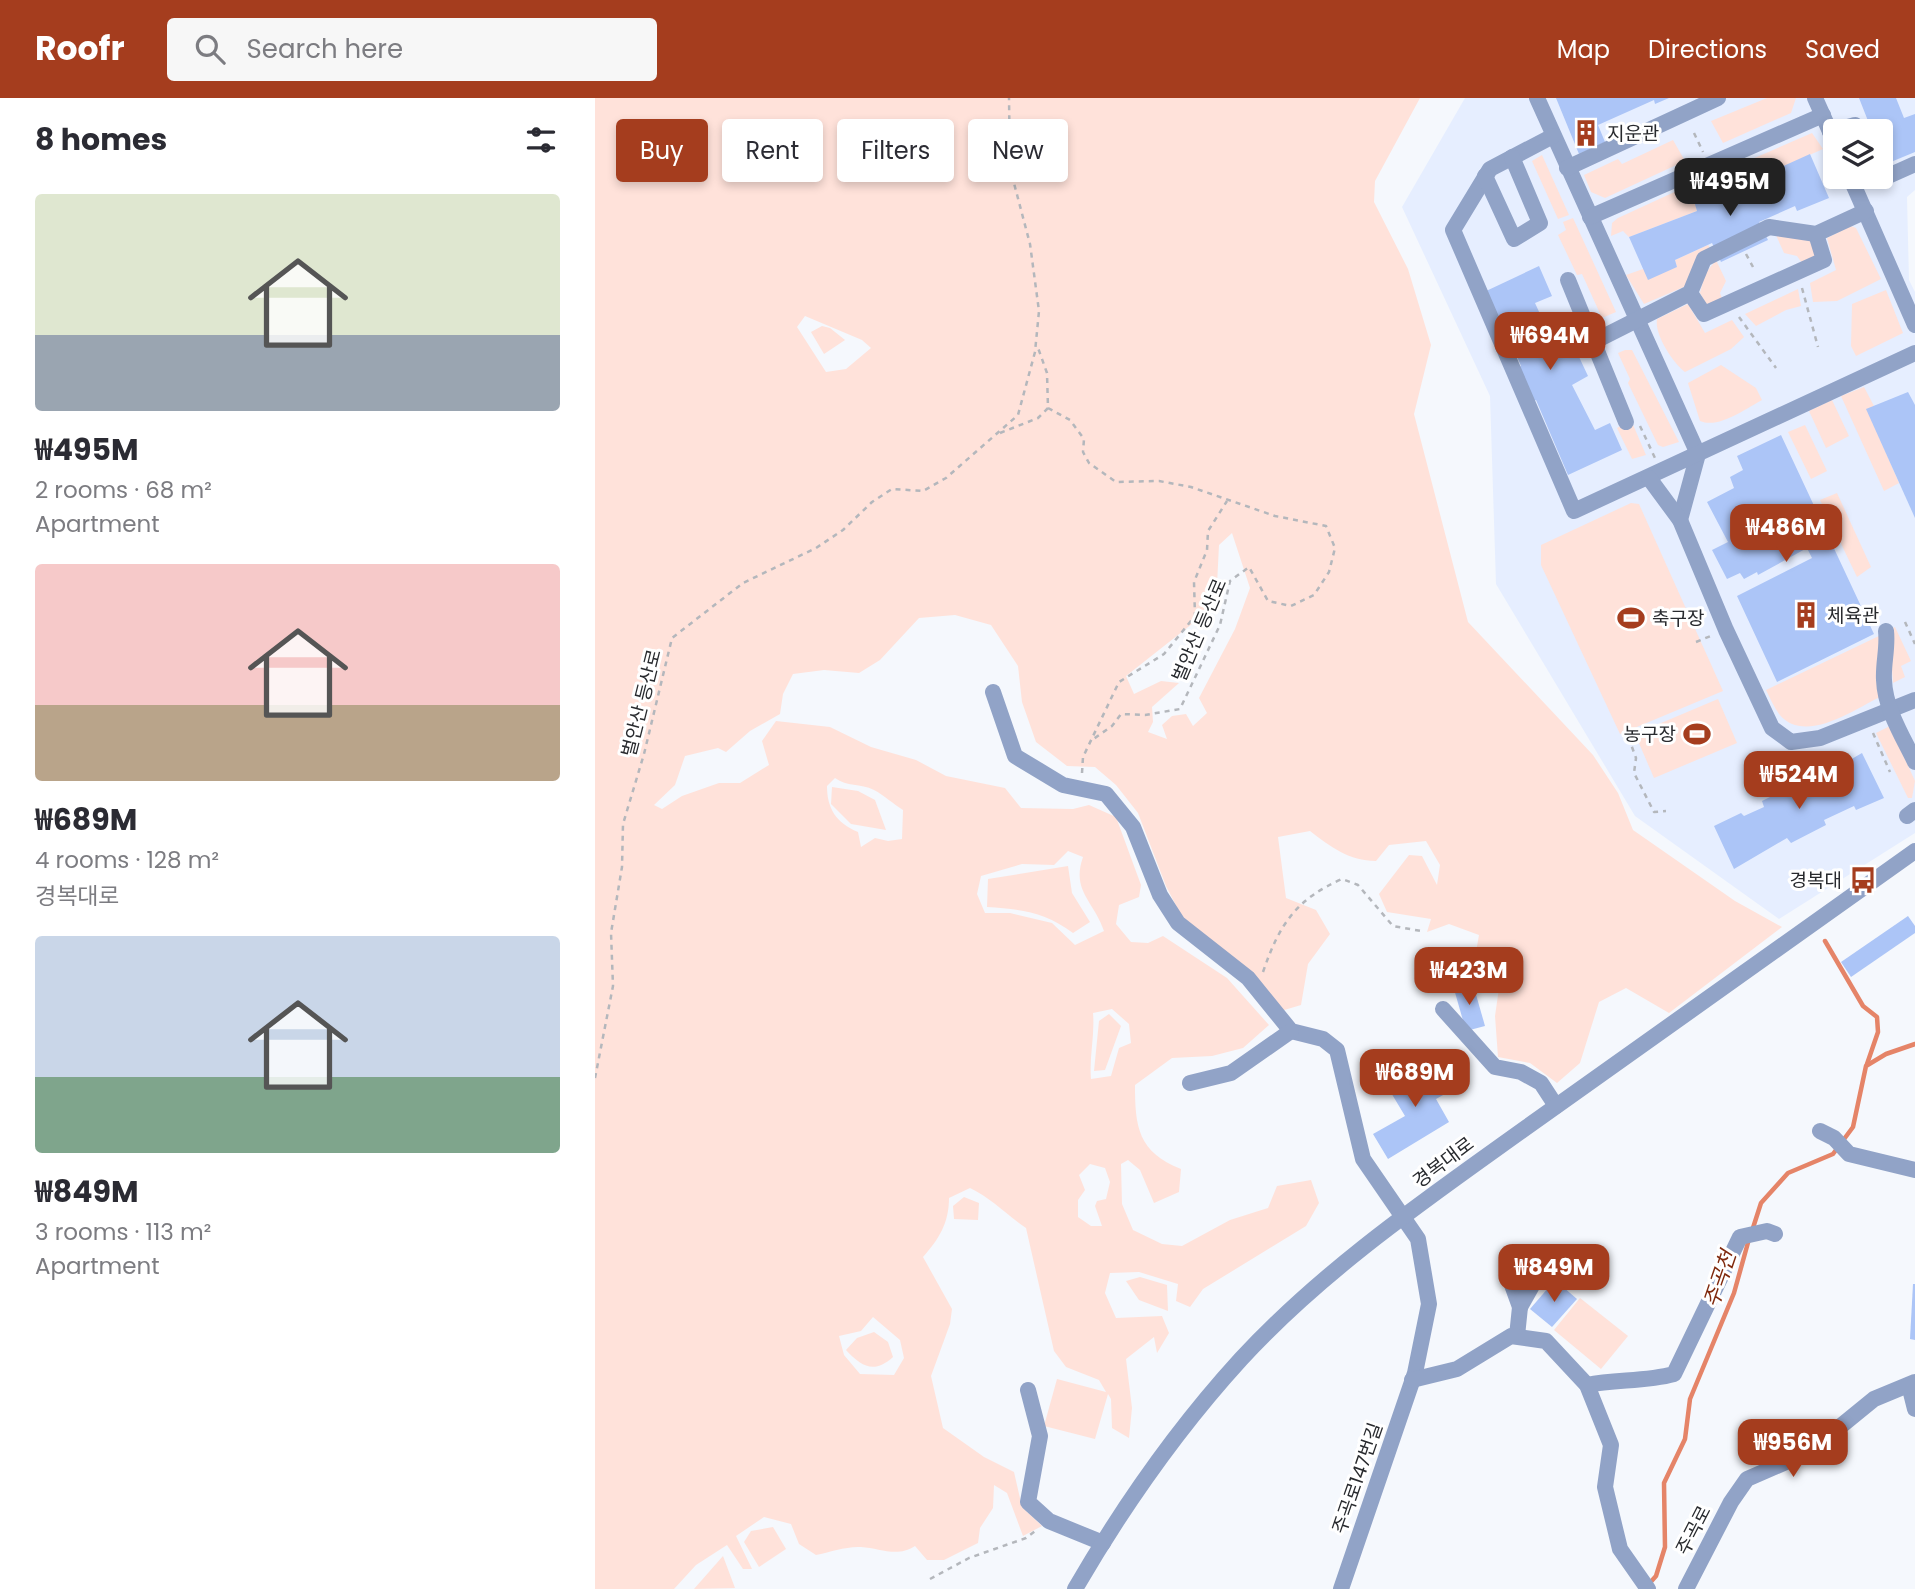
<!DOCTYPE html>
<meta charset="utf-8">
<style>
body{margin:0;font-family:Poppins,"Noto Sans KR",sans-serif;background:#f7f7f7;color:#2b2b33;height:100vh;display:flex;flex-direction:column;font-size:26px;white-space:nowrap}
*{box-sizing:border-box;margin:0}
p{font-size:23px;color:#7c7c81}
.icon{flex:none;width:38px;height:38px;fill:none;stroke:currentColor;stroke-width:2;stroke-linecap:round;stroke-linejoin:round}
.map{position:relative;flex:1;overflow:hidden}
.drawer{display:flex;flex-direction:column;background:#fff;width:595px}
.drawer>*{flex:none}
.top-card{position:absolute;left:21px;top:21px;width:665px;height:63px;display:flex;gap:14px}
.buttons{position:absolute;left:1228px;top:21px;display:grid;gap:14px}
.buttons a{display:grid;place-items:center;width:70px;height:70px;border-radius:7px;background:#fff;box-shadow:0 4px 10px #0003;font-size:35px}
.price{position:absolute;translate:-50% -60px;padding:0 16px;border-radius:14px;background:#a53d1e;color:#fff;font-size:23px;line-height:46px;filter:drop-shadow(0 2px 4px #0008)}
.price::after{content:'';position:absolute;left:50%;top:42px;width:21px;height:16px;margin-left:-10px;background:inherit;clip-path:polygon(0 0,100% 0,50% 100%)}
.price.active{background:#222;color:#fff}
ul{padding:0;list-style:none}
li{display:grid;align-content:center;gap:14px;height:371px;padding:0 35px}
li span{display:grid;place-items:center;height:217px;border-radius:7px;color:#555}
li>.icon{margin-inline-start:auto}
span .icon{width:126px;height:126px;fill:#fffc;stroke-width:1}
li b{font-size:30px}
h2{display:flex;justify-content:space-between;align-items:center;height:84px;padding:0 35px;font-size:30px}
.pill{padding:0 24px;border-radius:7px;background:#fff;box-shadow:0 4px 10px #0003;font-size:24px;line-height:63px}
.pill.active{background:#a53d1e;color:#fff}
header{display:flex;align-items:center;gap:42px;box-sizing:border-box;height:98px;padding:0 35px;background:#a53d1e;color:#fff}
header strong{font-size:33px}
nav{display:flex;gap:38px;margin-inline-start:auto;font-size:24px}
.search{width:490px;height:63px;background:#f7f7f7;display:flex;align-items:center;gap:18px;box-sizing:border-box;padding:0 24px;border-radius:7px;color:#7c7c81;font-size:26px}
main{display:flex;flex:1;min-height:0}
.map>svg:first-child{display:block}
.built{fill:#e6eeff;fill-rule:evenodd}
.green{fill:#ffe2da;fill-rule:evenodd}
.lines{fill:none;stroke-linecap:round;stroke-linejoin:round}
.stream{stroke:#e58468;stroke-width:4.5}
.building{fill:#acc5f7}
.path{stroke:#b4b7bc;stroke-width:2.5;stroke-dasharray:5 5;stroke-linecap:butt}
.minor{stroke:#91a3c7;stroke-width:16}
.labels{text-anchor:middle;stroke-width:6;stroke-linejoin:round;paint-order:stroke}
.poi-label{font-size:19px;fill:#282a2e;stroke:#fff;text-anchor:start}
.street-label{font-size:19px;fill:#282a2e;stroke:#fff}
.water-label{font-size:21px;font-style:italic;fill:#802a0e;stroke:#fff}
</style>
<header>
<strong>Roofr</strong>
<div class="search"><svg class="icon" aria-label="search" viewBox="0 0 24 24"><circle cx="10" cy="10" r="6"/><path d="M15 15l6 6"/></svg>Search here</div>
<nav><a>Map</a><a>Directions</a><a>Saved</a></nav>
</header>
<main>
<section class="drawer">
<h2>8 homes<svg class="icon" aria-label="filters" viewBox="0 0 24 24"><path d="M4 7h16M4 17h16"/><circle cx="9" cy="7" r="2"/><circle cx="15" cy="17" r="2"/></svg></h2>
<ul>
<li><span style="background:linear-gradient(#dfe7d0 65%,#9aa5b1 0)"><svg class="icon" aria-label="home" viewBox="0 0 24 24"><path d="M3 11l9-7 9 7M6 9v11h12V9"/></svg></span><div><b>₩495M</b><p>2 rooms · 68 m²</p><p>Apartment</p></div></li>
<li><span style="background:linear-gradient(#f6c9c9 65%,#b9a48a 0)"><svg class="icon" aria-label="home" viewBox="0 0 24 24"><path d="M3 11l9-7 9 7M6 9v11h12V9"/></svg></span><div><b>₩689M</b><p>4 rooms · 128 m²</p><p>경복대로</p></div></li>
<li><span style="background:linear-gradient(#c9d6e8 65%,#7fa58c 0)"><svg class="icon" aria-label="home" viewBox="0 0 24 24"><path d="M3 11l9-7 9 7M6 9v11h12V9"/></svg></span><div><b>₩849M</b><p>3 rooms · 113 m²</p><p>Apartment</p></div></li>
</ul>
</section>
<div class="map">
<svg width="1320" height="1491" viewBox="0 0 1320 1491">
<rect width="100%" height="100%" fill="#f5f8fd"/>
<path class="built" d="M870 0H1320V92L1312 99 1314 182 1320 194V735L1184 821 1040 718 901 486 895 298 807 109ZM1241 33H1286V79H1241Z"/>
<g class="green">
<path d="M0 0H825L780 83 779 104 813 171 836 247 819 316 873 524 998 657 1023 695 1038 732 1140 803 1187 829 1074 915 1031 890 1004 904 985 965 962 985 935 965 903 959 900 918 904 890 890 860 870 862 851 871 848 858 863 851 881 854 884 837 854 826 832 834 836 821 792 814 784 796 814 757 827 758 842 787 845 767 831 743 794 747 781 763C754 763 736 749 715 733L683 739 691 800 721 812 735 836 713 866 706 907 686 913 588 821 571 788 543 715 521 687 500 669 472 668 441 644 427 604 423 568 396 527 360 517 324 520 285 562 264 575 229 572 198 576 188 596 185 616 155 633 131 654 123 650 90 658 80 687 59 707 67 711 87 698 124 685H145L174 667 167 643 181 623 235 629 276 649 321 662 351 678 410 690 426 710 478 711 494 707 521 719 546 787 544 799 524 807 521 826 536 844 553 845 568 838 632 880 674 927 648 950 617 958 577 960 540 987C540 1029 543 1054 586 1071L584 1094 559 1105 545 1072 533 1062 526 1066 527 1106 538 1132 567 1146 587 1148 635 1122 673 1110 682 1088 716 1082 724 1105 711 1128 608 1191 595 1209 581 1203 583 1186 544 1174 515 1175 510 1195 521 1220 567 1218 574 1235 562 1255 559 1239 531 1261 537 1310 534 1340 517 1330 516 1301 513 1296 500 1341 449 1328 462 1281 511 1294 504 1282 471 1269 459 1253 431 1130C412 1117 396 1100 375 1090L354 1100C354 1125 344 1141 328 1159L357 1211 355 1226 336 1278 348 1330 389 1359 419 1374 427 1409 447 1428 428 1438 412 1395 399 1387 398 1410 385 1430 383 1445 349 1462H332L320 1448C302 1460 285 1450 266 1449 252 1448 235 1454 221 1457L204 1446 196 1426 169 1419 141 1438 157 1471H148L132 1447 101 1467 79 1491H0ZM210 218 267 242 276 250 251 271 231 274 202 229ZM637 435 655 490 640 531 604 600 612 615 598 628 591 616 577 618 567 627 572 641 553 634 558 624 557 609 584 585 566 583 539 596 531 578 621 507 624 447ZM240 680C252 689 265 685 279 692 289 697 298 706 308 712L307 741 293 743 280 740 266 749 263 734C241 725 232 710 232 688ZM473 753 488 759C476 793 499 803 509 833L480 847 457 825 415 815H390L382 796 386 778 427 766 459 767ZM517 911 534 926 536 945 524 950 516 978 496 981C494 959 500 937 498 915ZM495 1066 510 1070 515 1084 511 1101 502 1103 500 1108 507 1128H496L483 1119V1102L490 1092 484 1077ZM278 1219 305 1242 309 1260 299 1277 265 1276 249 1257 244 1238 266 1233Z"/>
<path d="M1172 0H1201L1196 15 1128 45 1116 23Z"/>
<path d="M1217 35 1228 51 1185 70V76L1151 91 1146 80 1139 83 1134 71Z"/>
<path d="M1078 42 1090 63 1010 100 996 94 989 77 1023 61 1027 66Z"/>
<path d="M947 57 974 117 963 121 937 63Z"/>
<path d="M1099 85 1105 100 1099 103 1102 113 1034 139 1028 133 1016 138 1017 125 1023 120Z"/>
<path d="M978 120 1021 214 1007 220 987 176 982 177 963 137 971 132 968 124Z"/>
<path d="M1256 128 1261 130 1286 181 1242 203 1218 204 1215 185 1241 172 1232 140Z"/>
<path d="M1180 135 1215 142 1221 158 1207 165 1202 158 1189 155Z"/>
<path d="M1113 147 1115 150 1091 188 1049 206 1031 177 1048 171 1082 169 1080 162Z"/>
<path d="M1121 162 1131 183 1125 195 1128 203 1113 209 1105 195 1110 176Z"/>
<path d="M1203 191 1206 208 1191 212 1161 228 1150 216Z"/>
<path d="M1291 192 1308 235 1261 258 1256 248 1257 206Z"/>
<path d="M1093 206 1110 235 1137 222 1149 239 1136 251 1090 274C1078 265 1059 236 1062 221Z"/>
<path d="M227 228 235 230 250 242 229 256 216 234Z"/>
<path d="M1030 252H1037L1084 344 1068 349 1063 347 1033 285 1035 281 1023 255Z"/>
<path d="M1126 267 1161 290 1167 302C1150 311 1124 331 1105 323L1093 285Z"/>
<path d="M1269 289 1279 308 1272 311 1304 385 1289 393 1246 298Z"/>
<path d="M1237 302 1254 338 1231 350 1214 313Z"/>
<path d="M1036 322 1051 357 1037 361 1022 330Z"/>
<path d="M1210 327 1232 373 1216 381 1193 334Z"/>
<path d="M1242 395 1276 469 1262 479 1225 402Z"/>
<path d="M1036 405 1044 406 1128 593 1025 636 946 467V447Z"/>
<path d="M1300 529 1316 563 1306 568 1310 579 1298 585 1294 532Z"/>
<path d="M1286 537 1289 597C1261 610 1210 648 1184 616 1179 609 1175 600 1171 592Z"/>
<path d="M1123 601 1142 645 1059 680 1040 636Z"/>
<path d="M1295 628 1320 683 1317 700H1313L1281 635Z"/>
<path d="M237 689 263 693 280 702 291 732 256 726 236 706Z"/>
<path d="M473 768 477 795 495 824 478 835C450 814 426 811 392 809L393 781Z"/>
<path d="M514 916 526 928 510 972 499 973 504 923Z"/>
<path d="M369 1099 384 1105 383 1122 359 1121 358 1108Z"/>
<path d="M545 1179 572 1187 573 1213 544 1202 531 1183Z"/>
<path d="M985 1200 1033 1238 1006 1271 959 1232Z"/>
<path d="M279 1234 293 1244 298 1259C279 1276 267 1269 251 1252L262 1240Z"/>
<path d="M178 1429 191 1451 164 1469 149 1444 156 1433Z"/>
<path d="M128 1458 140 1490 99 1491Z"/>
</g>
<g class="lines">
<g class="stream">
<path d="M1230 843 1268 908 1282 919 1283 934 1272 966"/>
<path d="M1157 1133 1166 1105 1193 1075 1238 1056 1258 1029 1271 968 1291 956 1320 946"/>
<path d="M1053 1487 1061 1478 1070 1449 1069 1385 1090 1341 1095 1301 1139 1195 1154 1141"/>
</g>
</g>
<g class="building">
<path d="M961 0H1074L1060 6 1059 2 1003 27 1010 44 984 56Z"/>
<path d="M1264 0H1301L1309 20 1320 16V54L1291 66 1286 55V33H1277Z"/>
<path d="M1215 56 1234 100 1202 113 1200 108 1164 124 1173 142 1126 164 1117 145 1080 162 1082 169 1053 182 1034 139 1102 113 1099 103 1146 80 1151 91 1185 76 1184 70Z"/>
<path d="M944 168 957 198 940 205 961 251 977 244 993 278 977 287 1000 332 1015 325 1027 352 973 377 941 302 937 304 922 270 926 268 905 218 900 220 889 194Z"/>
<path d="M1313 294 1320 307V420L1271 311Z"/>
<path d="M1186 337 1279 536 1182 584 1142 498 1217 460 1212 450 1163 477 1162 474 1149 481 1145 475 1132 481 1117 452 1133 444 1112 404 1139 390 1135 379 1148 372 1142 358Z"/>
<path d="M1267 655 1289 700 1261 712 1259 708 1229 722 1231 727 1196 745 1192 740 1139 771 1119 728 1146 715 1149 718 1169 709 1167 703 1217 678 1220 683 1243 673 1241 670Z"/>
<path d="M1313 818 1320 828V835L1256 879 1246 864Z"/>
<path d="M878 886 890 928 871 933 859 891Z"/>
<path d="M839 961 857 992 841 1001 854 1024 793 1061 778 1036 810 1018 792 988Z"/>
<path d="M960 1182 982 1201 957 1229 935 1211Z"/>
<path d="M1318 1186H1320V1242L1315 1241Z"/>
</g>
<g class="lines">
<g class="path">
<path d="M1099 35 1108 54"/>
<path d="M1151 156 1158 169"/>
<path d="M1207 190 1223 249"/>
<path d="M1144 219 1181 270"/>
<path d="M453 310 475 322 489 341 488 354 494 365 521 384 564 383 596 389 680 418 731 428 740 450 734 474 719 497 696 508 673 503 654 469 635 483 625 527 585 611 550 617 526 616 517 628 497 642"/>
<path d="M1045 328 1060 360"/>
<path d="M405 335 443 320 453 310 452 275 442 247"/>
<path d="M1310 524 1320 546"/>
<path d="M1101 544 1118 537"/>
<path d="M1030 630 1041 660 1039 675 1059 714 1071 713"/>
<path d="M1278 635 1295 674"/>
<path d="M487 675 488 659 524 584 569 556 600 518 599 484 612 452 613 433 632 403"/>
<path d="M668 874C684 827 701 801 747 781L763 787 798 828 826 833"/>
<path d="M0 980 18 888 16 835 27 769 28 726 49 656 77 540 148 485 221 450 248 432 277 404 297 391 328 393 351 380 423 317 440 254 444 213 435 146 415 70 414 0"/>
<path d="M335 1481 374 1460 431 1440 443 1431"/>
</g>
<g class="minor">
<path d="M942 0 1103 356 1085 422"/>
<path d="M1220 0 1241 47"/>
<path d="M1235 34 1260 27 1264 33"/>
<path d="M958 38 895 71 858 132 979 413 1320 255"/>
<path d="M972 70 1123 0"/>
<path d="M1286 71 1291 79 1320 66"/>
<path d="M890 78 919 141 945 125 917 59"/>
<path d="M1255 79 1320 227"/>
<path d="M995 119 1228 17"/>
<path d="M973 182 1031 324"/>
<path d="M1095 195 1109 216 1229 162 1221 136"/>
<path d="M998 244 1095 195 1109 161 1174 129 1221 136 1271 113"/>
<path d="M1054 380 1085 422 1131 532 1177 630 1196 644 1225 640 1320 602"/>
<path d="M1291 533C1293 550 1288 565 1289 582 1290 611 1308 639 1320 664"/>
<path d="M398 594 420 658 468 687 511 696 538 729 565 797 583 825 653 880 696 933 728 941 742 952 768 1061 823 1141 834 1206 820 1275 746 1491"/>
<path d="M1312 718 1320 712"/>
<path d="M848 911 900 969 926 974 946 985 961 1008"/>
<path d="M595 985 636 975 696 933"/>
<path d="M1225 1033 1239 1040 1254 1056 1320 1072"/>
<path d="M912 1173 925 1209 922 1238"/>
<path d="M925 1209 943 1177 961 1161"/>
<path d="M817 1282 862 1271 916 1238 951 1243 992 1287 1016 1347 1010 1389 1025 1451 1053 1491"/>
<path d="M992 1287C1021 1281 1050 1284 1079 1276L1145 1139 1172 1133 1180 1136"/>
<path d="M1314 1287 1320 1311"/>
<path d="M433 1292 445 1338 433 1404 454 1423 508 1445"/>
<path d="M480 1491C527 1410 583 1330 646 1261 729 1171 833 1100 932 1029 1061 937 1191 846 1320 753"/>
<path d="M1091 1491 1136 1404 1152 1381 1214 1354 1279 1301 1320 1284"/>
</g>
</g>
<defs>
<symbol id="building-bare" viewBox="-9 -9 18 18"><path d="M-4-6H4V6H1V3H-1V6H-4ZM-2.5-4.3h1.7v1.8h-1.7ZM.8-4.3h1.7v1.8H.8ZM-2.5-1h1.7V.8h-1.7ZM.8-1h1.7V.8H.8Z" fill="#a53d1e" stroke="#fff" stroke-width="2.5" paint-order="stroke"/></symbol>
<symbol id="stadium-bare" viewBox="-9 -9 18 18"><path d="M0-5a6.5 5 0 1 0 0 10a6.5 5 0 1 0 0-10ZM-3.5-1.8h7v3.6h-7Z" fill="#a53d1e" stroke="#fff" stroke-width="2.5" paint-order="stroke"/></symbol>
<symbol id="bus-bare" viewBox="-9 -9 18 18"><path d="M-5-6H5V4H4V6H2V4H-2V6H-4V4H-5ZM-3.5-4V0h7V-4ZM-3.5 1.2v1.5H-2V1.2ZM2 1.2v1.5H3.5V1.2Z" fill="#a53d1e" stroke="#fff" stroke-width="2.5" paint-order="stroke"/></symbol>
</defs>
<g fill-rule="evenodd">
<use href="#building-bare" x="972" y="16" width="38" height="38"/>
<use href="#building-bare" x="1192" y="498" width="38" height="38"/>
<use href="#stadium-bare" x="1017" y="501" width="38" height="38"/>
<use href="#stadium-bare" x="1083" y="617" width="38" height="38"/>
<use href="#bus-bare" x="1249" y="763" width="38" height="38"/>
</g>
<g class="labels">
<g class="poi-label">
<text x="1012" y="42">지운관</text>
<text x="1232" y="524">체육관</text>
<text x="1057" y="527">축구장</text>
<text x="1081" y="643" text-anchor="end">농구장</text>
<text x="1247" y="789" text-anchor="end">경복대</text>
</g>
<g class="street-label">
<text transform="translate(604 532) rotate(-67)" y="7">벌안산 등산로</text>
<text transform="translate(46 605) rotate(-76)" y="7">벌안산 등산로</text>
<text transform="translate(848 1064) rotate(-37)" y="7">경복대로</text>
<text transform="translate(762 1380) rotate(-71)" y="7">주곡로147번길</text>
<text transform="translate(1098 1432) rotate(-63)" y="7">주곡로</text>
</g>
<g class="water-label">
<text transform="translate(1125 1181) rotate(-71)" y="7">주곡천</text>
</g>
</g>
</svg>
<div class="buttons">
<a><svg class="icon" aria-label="layers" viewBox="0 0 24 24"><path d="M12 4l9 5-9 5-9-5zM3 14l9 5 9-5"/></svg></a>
</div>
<b class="price active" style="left:1135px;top:120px">₩495M</b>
<b class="price" style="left:955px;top:274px">₩694M</b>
<b class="price" style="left:1191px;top:466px">₩486M</b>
<b class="price" style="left:1204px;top:713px">₩524M</b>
<b class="price" style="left:874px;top:909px">₩423M</b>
<b class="price" style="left:820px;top:1011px">₩689M</b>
<b class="price" style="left:959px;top:1206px">₩849M</b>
<b class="price" style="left:1198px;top:1381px">₩956M</b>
<div class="top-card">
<a class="pill active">Buy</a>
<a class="pill">Rent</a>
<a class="pill">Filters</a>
<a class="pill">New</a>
</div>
</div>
</main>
